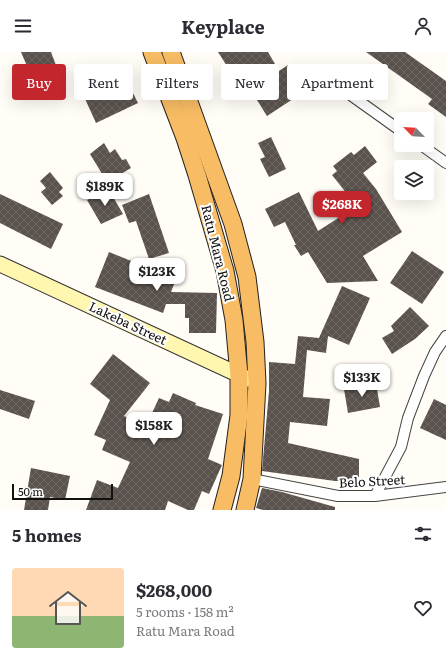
<!DOCTYPE html>
<meta charset="utf-8">
<style>
body{margin:0;font-family:Literata,serif;background:#f7f7f7;color:#2b2b33;height:100vh;display:flex;flex-direction:column;font-size:15px;white-space:nowrap}
*{box-sizing:border-box;margin:0}
p{font-size:13px;color:#7c7c81}
.icon{flex:none;width:22px;height:22px;fill:none;stroke:currentColor;stroke-width:2;stroke-linecap:round;stroke-linejoin:round}
.map{position:relative;height:458px;overflow:hidden}
.drawer{display:flex;flex-direction:column;background:#fff;flex:1}
.drawer>*{flex:none}
.banner{position:absolute;left:12px;top:12px;width:422px;height:36px;display:flex;gap:8px}
.needle{width:26px;rotate:294deg}
.fabs{position:absolute;left:394px;top:60px;display:grid;gap:8px}
.fabs a{display:grid;place-items:center;width:40px;height:40px;border-radius:4px;background:#fff;box-shadow:0 4px 16px #0002;font-size:20px}
.scale{position:absolute;left:12px;bottom:10px;width:101px;box-sizing:border-box;padding-left:4px;border:2px solid #111;border-top:0;font-size:11px;line-height:14px;white-space:nowrap;color:#111;-webkit-text-stroke:3px #fff;paint-order:stroke}
.price{position:absolute;translate:-50% -34px;padding:0 9px;border-radius:8px;background:#fff;color:#222;font-size:13px;line-height:26px;filter:drop-shadow(0 1px 2px #0008)}
.price::after{content:'';position:absolute;left:50%;top:24px;width:12px;height:9px;margin-left:-6px;background:inherit;clip-path:polygon(0 0,100% 0,50% 100%)}
.price.selected{background:#c4262e;color:#fff}
ul{padding:0;list-style:none}
li{display:flex;align-items:center;gap:12px;height:100px;padding:0 12px}
li span{display:grid;place-items:center;flex:none;width:112px;height:80px;border-radius:4px;color:#555}
li>.icon{margin-inline-start:auto}
span .icon{width:48px;height:48px;fill:#fffc;stroke-width:1}
li b{font-size:17px}
h2{display:flex;justify-content:space-between;align-items:center;height:48px;padding:0 12px;font-size:17px}
.chip{padding:0 14px;border-radius:4px;background:#fff;box-shadow:0 4px 16px #0002;font-size:14px;line-height:36px}
.chip.selected{background:#c4262e;color:#fff}
header{display:flex;justify-content:space-between;align-items:center;height:52px;padding:0 12px;background:#fff;font-size:18px;font-weight:700}
.map>svg:first-child{display:block}
.building{fill:url(#building-cross-hatch)}
.lines{fill:none;stroke-linecap:round;stroke-linejoin:round}
.minor-casing{stroke:#444;stroke-width:12}
.secondary-casing{stroke:#333;stroke-width:17}
.trunk-casing{stroke:#222;stroke-width:19}
.minor{stroke:#fff;stroke-width:10}
.secondary{stroke:#fff6b0;stroke-width:15}
.trunk{stroke:#f7bc64;stroke-width:17}
.labels{text-anchor:middle;stroke-width:4;stroke-linejoin:round;paint-order:stroke}
.street-label{font-size:13px;fill:#111;stroke:#fff}
</style>
<header><svg class="icon" aria-label="menu" viewBox="0 0 24 24"><path d="M4 6h16M4 12h16M4 18h16"/></svg>Keyplace<svg class="icon" aria-label="person" viewBox="0 0 24 24"><circle cx="12" cy="8" r="4"/><path d="M4 21q1-7 8-7t8 7"/></svg></header>
<div class="map">
<svg width="446" height="458" viewBox="0 0 446 458">
<defs>
<pattern id="building-cross-hatch" width="8" height="8" patternUnits="userSpaceOnUse"><rect width="8" height="8" fill="#5a524d"/><path d="M0 0l8 8M0 8l8-8" fill="none" stroke="#6d6662"/></pattern>
</defs>
<rect width="100%" height="100%" fill="#fffdf5"/>
<g class="building">
<path d="M21 0H51L60 24 35 33Z"/>
<path d="M218 0H268L279 19 288 13 296 25 291 28 297 37 292 39 296 45 267 64 245 29 239 33Z"/>
<path d="M366 0H405L446 29V65L428 52 432 47Z"/>
<path d="M103 29 109 42 129 33 138 51 96 71 81 38Z"/>
<path d="M271 85 286 117 269 125 260 107 265 105 258 91Z"/>
<path d="M104 91 110 101 115 97 122 108 126 107 131 116 107 130 90 102Z"/>
<path d="M365 94 377 110 363 121 376 137 402 180 363 204 378 229 327 231 308 200 301 204 294 193H296L285 170 274 175 265 157 299 140 318 179 343 163 341 160 355 152 332 123 337 119 333 114 351 100 354 103Z"/>
<path d="M50 120 63 136 59 140 63 144 52 153 41 140 46 136 40 129Z"/>
<path d="M109 138 123 162 101 172 87 148Z"/>
<path d="M0 142 63 172 51 197 0 171Z"/>
<path d="M149 142 169 201 149 207 136 169 129 171 122 153Z"/>
<path d="M412 199 444 220 422 252 390 231Z"/>
<path d="M109 200 176 227 171 240 217 241 216 281H189V266H185V252H166L163 261 95 235Z"/>
<path d="M342 234 370 246 349 293 328 284 326 301 307 298 303 345 330 347 327 374 290 370 288 391 359 407V425L345 429H335L262 419 269 339V310L295 312 298 284 319 286Z"/>
<path d="M410 255 429 274 415 287 392 302 382 286 394 279 391 274Z"/>
<path d="M113 302 150 331 124 364 146 374 159 346 169 350 173 341 196 351 195 353 223 362 208 407 222 413 209 442 202 439 194 458H188L168 449 165 458H86L97 428 118 436 130 410 102 398 106 388 94 383 110 348 90 332Z"/>
<path d="M376 331 380 355 348 361 344 337Z"/>
<path d="M0 338 35 349 29 367 0 357Z"/>
<path d="M434 347 446 353V388L420 376Z"/>
<path d="M31 416 70 424 65 448 50 445 48 458H24Z"/>
<path d="M262 436 282 440 335 455V458H263L256 456Z"/>
</g>
<g class="lines">
<defs>
<g id="minor">
<path d="M345 39 401 79"/>
<path d="M421 93 446 111"/>
<path d="M252 427 338 444H375L446 435"/>
<path d="M375 444 401 395 408 366 424 324 435 300 446 284"/>
</g>
<path id="secondary" d="M0 212 248 327"/>
<g id="trunk">
<path d="M152 0 185 86 197 123 225 219 234 268 239 323V363L231 424 222 458"/>
<path d="M171 0 233 172 247 225 255 290 257 331 252 427 245 458"/>
</g>
</defs>
<use href="#minor" class="minor-casing"/>
<use href="#secondary" class="secondary-casing"/>
<use href="#trunk" class="trunk-casing"/>
<use href="#minor" class="minor"/>
<use href="#secondary" class="secondary"/>
<use href="#trunk" class="trunk"/>
</g>
<g class="labels">
<g class="street-label">
<text transform="translate(218 201) rotate(76)" y="5">Ratu Mara Road</text>
<text transform="translate(128 271) rotate(25)" y="5">Lakeba Street</text>
<text transform="translate(372 429) rotate(-3)" y="5">Belo Street</text>
</g>
</g>
</svg>
<div class="fabs">
<a><svg class="needle" viewBox="-14 -14 28 28"><path d="M0-13l5 13h-10z" fill="#e53935"/><path d="M0 13l5-13h-10z" fill="#7c7c81"/></svg></a>
<a><svg class="icon" aria-label="layers" viewBox="0 0 24 24"><path d="M12 4l9 5-9 5-9-5zM3 14l9 5 9-5"/></svg></a>
</div>
<div class="scale">50 m</div>
<b class="price" style="left:105px;top:155px">$189K</b>
<b class="price selected" style="left:342px;top:173px">$268K</b>
<b class="price" style="left:157px;top:240px">$123K</b>
<b class="price" style="left:362px;top:346px">$133K</b>
<b class="price" style="left:154px;top:394px">$158K</b>
<div class="banner">
<a class="chip selected">Buy</a>
<a class="chip">Rent</a>
<a class="chip">Filters</a>
<a class="chip">New</a>
<a class="chip">Apartment</a>
</div>
</div>
<section class="drawer">
<h2>5 homes<svg class="icon" aria-label="filters" viewBox="0 0 24 24"><path d="M4 7h16M4 17h16"/><circle cx="9" cy="7" r="2"/><circle cx="15" cy="17" r="2"/></svg></h2>
<ul>
<li><span style="background:linear-gradient(#ffd9b3 60%,#8fb573 0)"><svg class="icon" aria-label="home" viewBox="0 0 24 24"><path d="M3 11l9-7 9 7M6 9v11h12V9"/></svg></span><div><b>$268,000</b><p>5 rooms · 158 m²</p><p>Ratu Mara Road</p></div><svg class="icon" aria-label="heart" viewBox="0 0 24 24"><path d="M12 20l-8-8c-3-5 5-10 8-4 3-6 11-1 8 4z"/></svg></li>
</ul>
</section>
